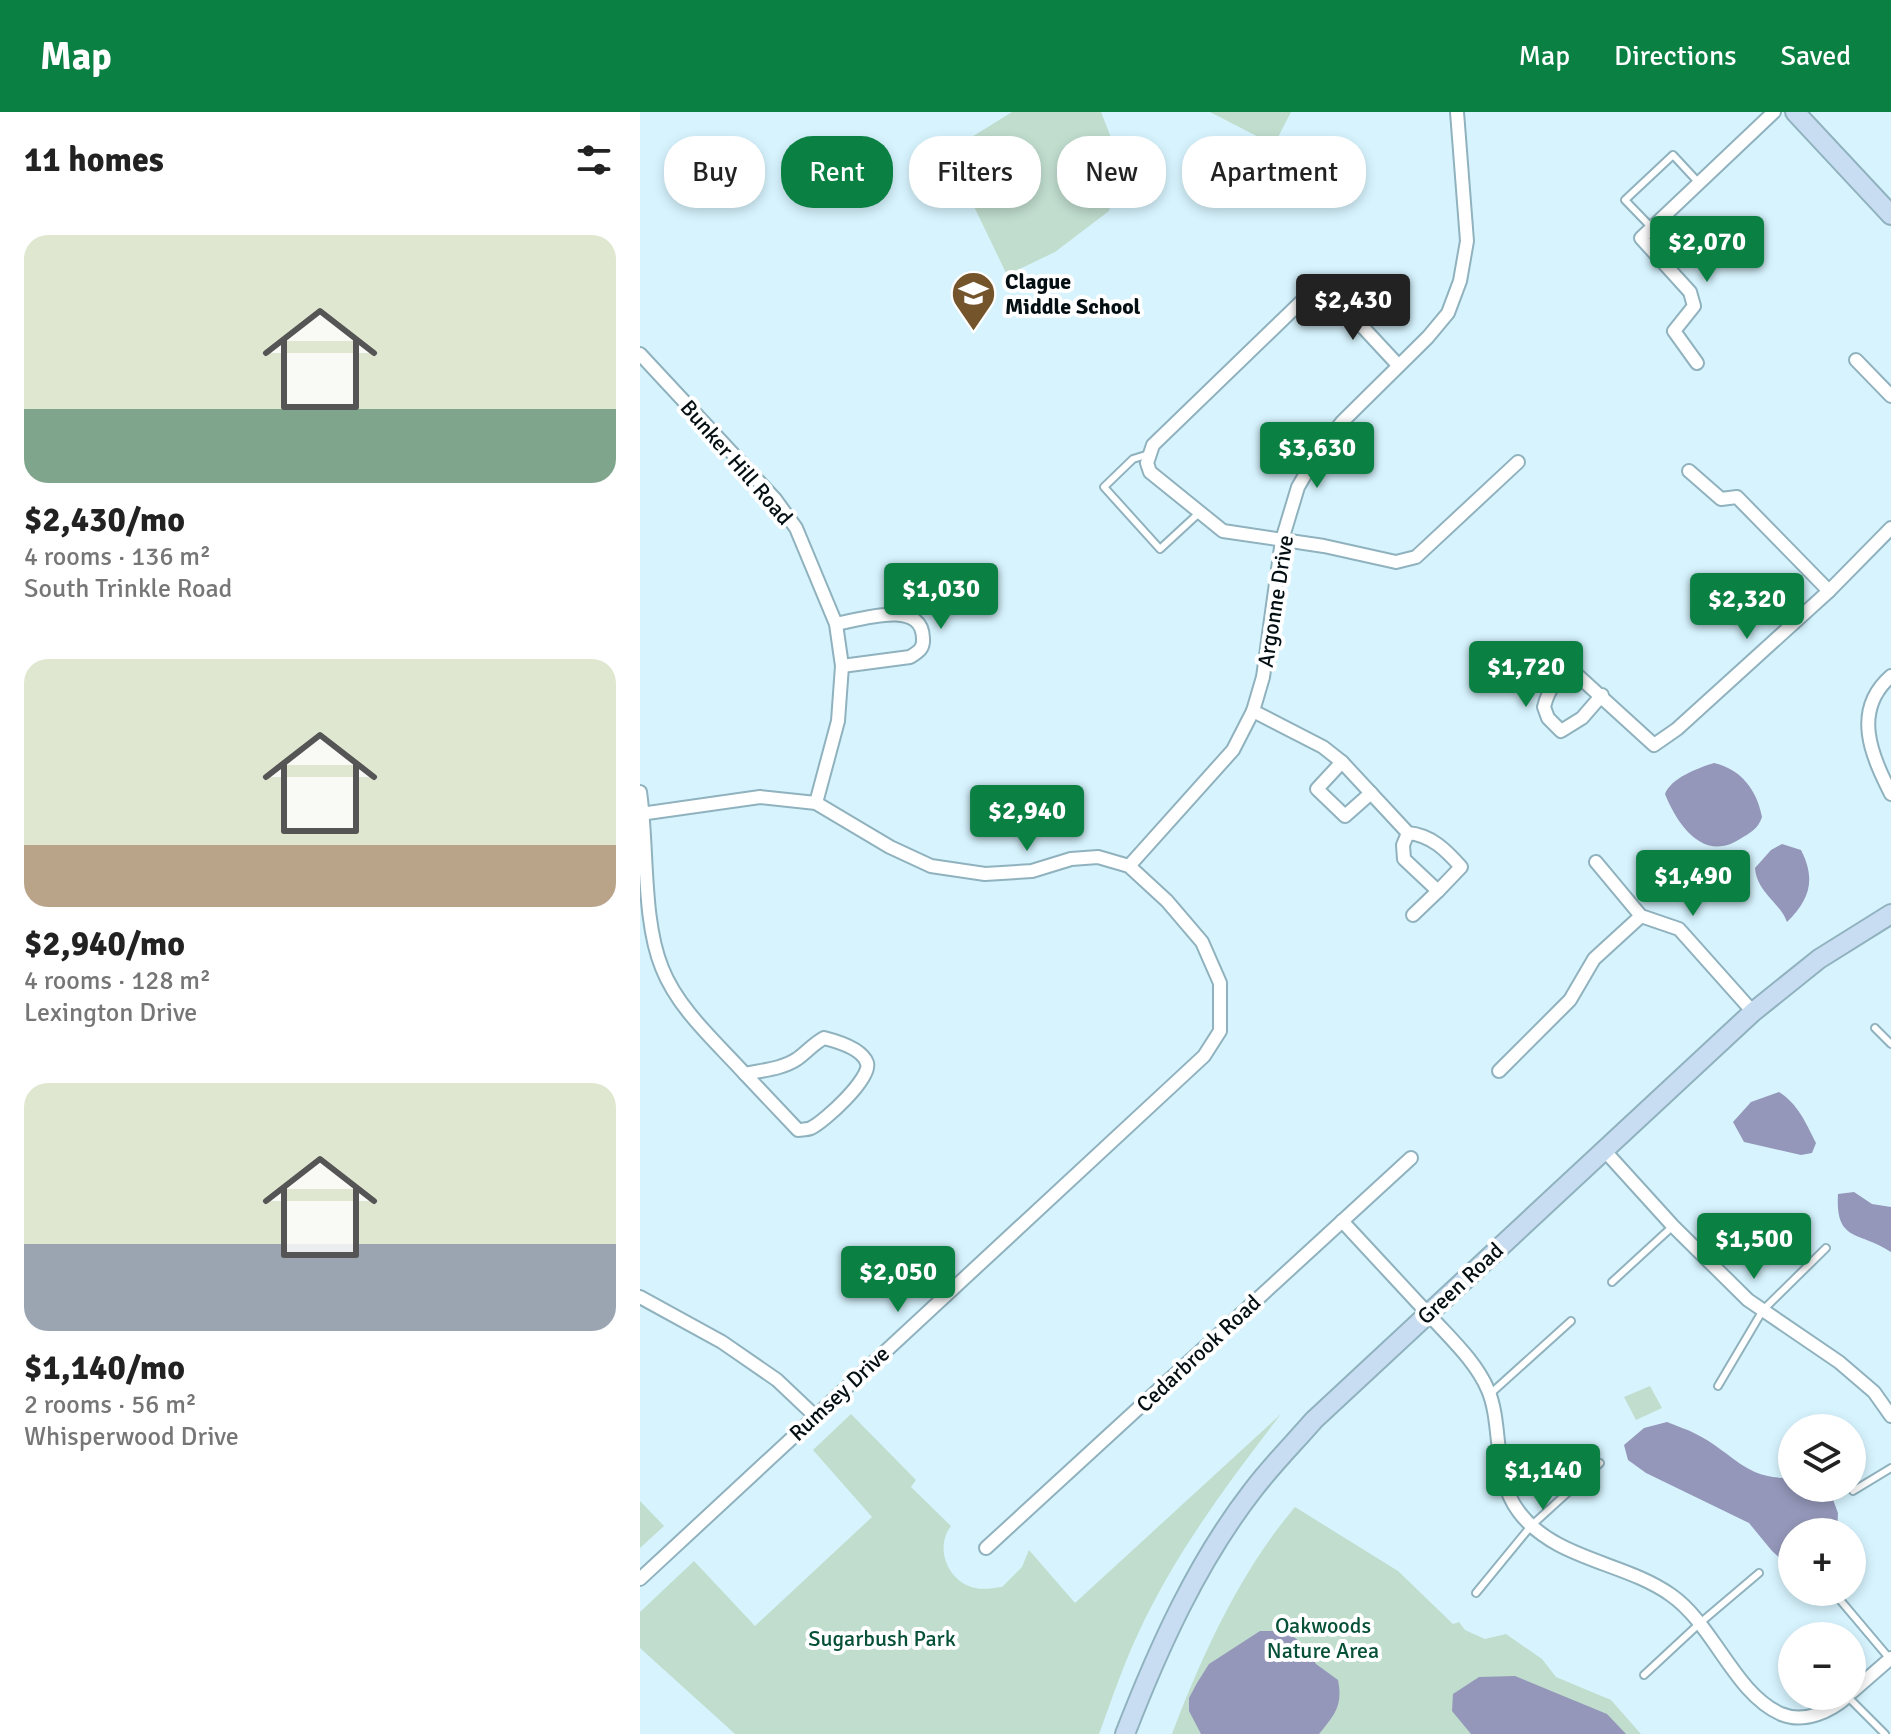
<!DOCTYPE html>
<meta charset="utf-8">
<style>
body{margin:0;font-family:Signika,sans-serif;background:#f6f6f6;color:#222;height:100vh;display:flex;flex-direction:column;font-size:30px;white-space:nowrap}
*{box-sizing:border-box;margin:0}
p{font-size:26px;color:#767676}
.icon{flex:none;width:44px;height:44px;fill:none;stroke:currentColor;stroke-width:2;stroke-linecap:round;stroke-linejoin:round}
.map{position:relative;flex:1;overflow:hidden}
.side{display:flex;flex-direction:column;background:#fff;width:640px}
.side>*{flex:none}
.hud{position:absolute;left:24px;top:24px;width:760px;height:72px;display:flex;gap:16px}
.controls{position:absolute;left:1138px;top:1302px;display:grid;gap:16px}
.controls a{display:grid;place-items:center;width:88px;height:88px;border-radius:50%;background:#fff;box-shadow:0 4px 12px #0003;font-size:40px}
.price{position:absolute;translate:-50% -68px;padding:0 18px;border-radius:8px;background:#0b8043;color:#fff;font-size:26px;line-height:52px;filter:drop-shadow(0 2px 4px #0008)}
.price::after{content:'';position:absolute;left:50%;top:48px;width:24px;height:18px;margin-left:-12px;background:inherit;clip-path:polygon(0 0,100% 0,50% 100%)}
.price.on{background:#222;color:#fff}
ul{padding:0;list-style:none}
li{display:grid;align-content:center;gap:16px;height:424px;padding:0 24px}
li span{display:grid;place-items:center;height:248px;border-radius:24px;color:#555}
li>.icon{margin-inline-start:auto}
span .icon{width:144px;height:144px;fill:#fffc;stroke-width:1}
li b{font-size:34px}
h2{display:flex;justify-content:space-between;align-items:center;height:96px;padding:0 24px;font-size:34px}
.pill{padding:0 28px;border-radius:32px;background:#fff;box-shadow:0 4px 12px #0003;font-size:28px;line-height:72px}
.pill.on{background:#0b8043;color:#fff}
header{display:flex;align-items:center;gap:48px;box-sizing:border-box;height:112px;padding:0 40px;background:#0b8043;color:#fff}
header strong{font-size:38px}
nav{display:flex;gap:44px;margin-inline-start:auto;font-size:28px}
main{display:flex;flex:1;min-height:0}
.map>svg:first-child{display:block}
.green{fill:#c0ddce}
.water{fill:#9497b9}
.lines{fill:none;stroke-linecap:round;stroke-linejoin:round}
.lane-casing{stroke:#8fb2be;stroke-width:10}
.street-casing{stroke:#8fb2be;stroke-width:16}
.secondary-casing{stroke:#8fb2be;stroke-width:22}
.lane{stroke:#fff;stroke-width:6}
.street{stroke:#fff;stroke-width:12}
.secondary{stroke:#c9ddf2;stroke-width:18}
.labels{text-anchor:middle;stroke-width:8;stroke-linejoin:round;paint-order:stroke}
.poi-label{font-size:22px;font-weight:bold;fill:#040f14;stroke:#fff;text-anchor:start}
.street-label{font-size:22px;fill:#040f14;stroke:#fff}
.park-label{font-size:22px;fill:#055036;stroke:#fff}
</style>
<header>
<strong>Map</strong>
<nav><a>Map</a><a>Directions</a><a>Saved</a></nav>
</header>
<main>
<section class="side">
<h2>11 homes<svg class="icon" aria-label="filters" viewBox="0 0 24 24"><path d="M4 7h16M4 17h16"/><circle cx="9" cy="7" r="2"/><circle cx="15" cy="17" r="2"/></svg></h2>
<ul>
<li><span style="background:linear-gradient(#dfe7d0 70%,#7fa58c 0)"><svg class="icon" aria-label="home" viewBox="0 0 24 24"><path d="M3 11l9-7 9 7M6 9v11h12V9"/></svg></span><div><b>$2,430/mo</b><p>4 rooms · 136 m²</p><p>South Trinkle Road</p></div></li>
<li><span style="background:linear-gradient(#dfe7d0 75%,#b9a48a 0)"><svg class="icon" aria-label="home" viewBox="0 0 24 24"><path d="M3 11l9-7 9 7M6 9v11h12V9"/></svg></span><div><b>$2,940/mo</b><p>4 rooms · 128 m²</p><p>Lexington Drive</p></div></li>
<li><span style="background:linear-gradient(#dfe7d0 65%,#9aa5b1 0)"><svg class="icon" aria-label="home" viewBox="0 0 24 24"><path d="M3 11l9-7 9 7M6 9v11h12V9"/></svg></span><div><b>$1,140/mo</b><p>2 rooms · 56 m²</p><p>Whisperwood Drive</p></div></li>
</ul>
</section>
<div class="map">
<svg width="1251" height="1622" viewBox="0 0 1251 1622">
<rect width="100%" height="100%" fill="#d7f4fe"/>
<g class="green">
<path d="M372 0H461L481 51 469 99 415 140 367 163 314 53 322 31Z"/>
<path d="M570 0H651L634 33Z"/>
<path d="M1010 1274 1022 1296 996 1308 984 1285Z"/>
<path d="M211 1302 276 1368 271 1375 311 1414C294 1436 308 1470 335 1476 344 1478 353 1476 362 1475L382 1455 389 1438 435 1491 641 1302C587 1372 534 1443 497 1524 482 1556 471 1590 459 1622H95L0 1536V1500L54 1449 115 1514 232 1405 173 1338Z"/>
<path d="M0 1389 24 1414 0 1436Z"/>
<path d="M655 1395 758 1459 813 1512 819 1510 825 1518 845 1527 866 1522 902 1547 916 1565 971 1588 1001 1622H532C562 1543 600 1460 655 1395Z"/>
</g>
<g class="water">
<path d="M1074 651C1101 657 1117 678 1122 705 1118 717 1110 721 1100 727 1063 751 1037 712 1025 682 1031 666 1058 656 1074 651Z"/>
<path d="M1142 732 1161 738C1176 767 1170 788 1147 810 1140 790 1117 781 1115 756L1131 738Z"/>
<path d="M1139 980C1158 992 1166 1011 1176 1031L1172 1041 1161 1043 1104 1030 1093 1010 1111 990Z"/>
<path d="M1214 1080 1232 1092 1251 1095V1140C1220 1119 1195 1131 1198 1082Z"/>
<path d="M1027 1310C1036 1314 1047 1317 1056 1322 1093 1340 1104 1368 1152 1366V1376L1189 1377 1198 1401 1197 1420H1152V1457L1132 1439 1109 1411 1006 1361 988 1348 984 1333 1004 1316Z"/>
<path d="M620 1519H646L664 1533 676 1552 698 1568C703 1594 695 1602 679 1622H561L549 1599V1586L557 1571 569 1552Z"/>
<path d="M875 1564 967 1602 986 1622H831L812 1599 813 1582 839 1565Z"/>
</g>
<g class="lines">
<defs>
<g id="lane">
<path d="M1012 116 985 88 1033 43 1059 71"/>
<path d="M509 342 493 347 464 375 520 437 559 401"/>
<path d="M1235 916 1251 932"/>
<path d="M972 1170 1033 1114"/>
<path d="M1078 1274 1123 1198 1186 1136"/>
<path d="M849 1283 931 1209"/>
<path d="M1213 1379 1251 1356"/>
<path d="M836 1481 891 1414 960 1351"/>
<path d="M1201 1489 1250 1547"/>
<path d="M1004 1563 1060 1511 1119 1461"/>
<path d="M1208 1585 1245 1622"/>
</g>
<g id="street">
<path d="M0 242 135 387 156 416 196 512 202 554 198 609 176 691"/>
<path d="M1216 248 1251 284"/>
<path d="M1057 251 1034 219 1054 194 1050 180 1001 126 1134 0"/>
<path d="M758 253 692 182C681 177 675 181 664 187L513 333 507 351 510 360 583 419 684 434 756 450 776 445 878 350"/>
<path d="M1049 359 1081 387 1097 385 1189 479"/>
<path d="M196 512C219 508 282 486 283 526 284 537 278 540 270 545L202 554"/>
<path d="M1251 564C1211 599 1232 644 1251 682"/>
<path d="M962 583 942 606 921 619 908 606 904 595C908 578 916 565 935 561L1014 633 1037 617 1189 479 1251 416"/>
<path d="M613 599 683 635 702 650 768 721 763 733 764 747 798 779 821 755C806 738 791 723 768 721"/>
<path d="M702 650 677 677 705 704 731 681"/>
<path d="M0 680C8 734 2 807 22 856 38 897 76 930 105 962"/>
<path d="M0 702 120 685 176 691 250 735 291 754 345 762 392 759 431 747 458 745 489 754 527 789 562 830 580 871V919L564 944 0 1467"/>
<path d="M956 750 1001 804 1039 817 1113 900"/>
<path d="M489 754 593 638 613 599 623 565 642 428 658 375 679 339 702 310 788 225 808 201 820 169 827 129 817 0"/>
<path d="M773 803 798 779"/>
<path d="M184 926C196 929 222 936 227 951 232 966 184 1010 171 1016 169 1017 160 1018 158 1018L105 962C123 958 142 957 157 947 167 940 173 932 184 926Z"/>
<path d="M859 959 930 888 954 847 1001 804"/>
<path d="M964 1038 1033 1114 1108 1188 1199 1250 1234 1280 1251 1304"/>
<path d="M702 1109C732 1141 762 1174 792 1206 812 1228 836 1250 848 1278 863 1313 852 1365 879 1400 915 1448 985 1450 1031 1483 1074 1513 1094 1581 1141 1602 1165 1612 1191 1599 1208 1584"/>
<path d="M0 1185 82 1230 137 1268 175 1304"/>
<path d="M346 1436 771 1046"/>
<path d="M1212 1580 1251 1546"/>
</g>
<g id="secondary">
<path d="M1155 0 1251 103"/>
<path d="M485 1622C518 1537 557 1450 613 1378 632 1353 654 1331 674 1308L1113 900 1179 847 1251 802"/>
</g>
</defs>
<use href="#lane" class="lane-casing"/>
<use href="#street" class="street-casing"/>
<use href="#secondary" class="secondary-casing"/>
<use href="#lane" class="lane"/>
<use href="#street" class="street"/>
<use href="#secondary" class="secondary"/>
</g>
<defs>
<symbol id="school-pin" viewBox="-11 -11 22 30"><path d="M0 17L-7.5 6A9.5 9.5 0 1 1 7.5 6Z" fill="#74542a" stroke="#fff"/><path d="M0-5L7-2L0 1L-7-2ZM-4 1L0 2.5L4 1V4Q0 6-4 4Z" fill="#fff"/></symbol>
</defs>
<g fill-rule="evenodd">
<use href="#school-pin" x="308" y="156" width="51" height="69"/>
</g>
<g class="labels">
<g class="poi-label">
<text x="365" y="177">Clague<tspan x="365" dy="25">Middle School</tspan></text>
</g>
<g class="street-label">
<text transform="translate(97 350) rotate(49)" y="8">Bunker Hill Road</text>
<text transform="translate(635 489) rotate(-81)" y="8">Argonne Drive</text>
<text transform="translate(820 1171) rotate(-43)" y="8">Green Road</text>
<text transform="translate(558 1241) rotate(-43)" y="8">Cedarbrook Road</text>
<text transform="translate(199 1281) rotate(-43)" y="8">Rumsey Drive</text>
</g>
<g class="park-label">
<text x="683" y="1521">Oakwoods<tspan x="683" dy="25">Nature Area</tspan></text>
<text x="242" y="1534">Sugarbush Park</text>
</g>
</g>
</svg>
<div class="controls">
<a><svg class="icon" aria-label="layers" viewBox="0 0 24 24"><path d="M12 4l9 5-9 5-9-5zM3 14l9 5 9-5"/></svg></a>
<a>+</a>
<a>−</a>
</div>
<b class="price" style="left:1067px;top:172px">$2,070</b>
<b class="price on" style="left:713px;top:230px">$2,430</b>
<b class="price" style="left:677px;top:378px">$3,630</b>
<b class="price" style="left:301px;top:519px">$1,030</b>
<b class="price" style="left:1107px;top:529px">$2,320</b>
<b class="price" style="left:886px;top:597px">$1,720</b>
<b class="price" style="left:387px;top:741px">$2,940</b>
<b class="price" style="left:1053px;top:806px">$1,490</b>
<b class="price" style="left:1114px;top:1169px">$1,500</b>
<b class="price" style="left:258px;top:1202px">$2,050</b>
<b class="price" style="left:903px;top:1400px">$1,140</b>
<div class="hud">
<a class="pill">Buy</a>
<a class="pill on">Rent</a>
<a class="pill">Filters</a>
<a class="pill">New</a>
<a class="pill">Apartment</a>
</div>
</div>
</main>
